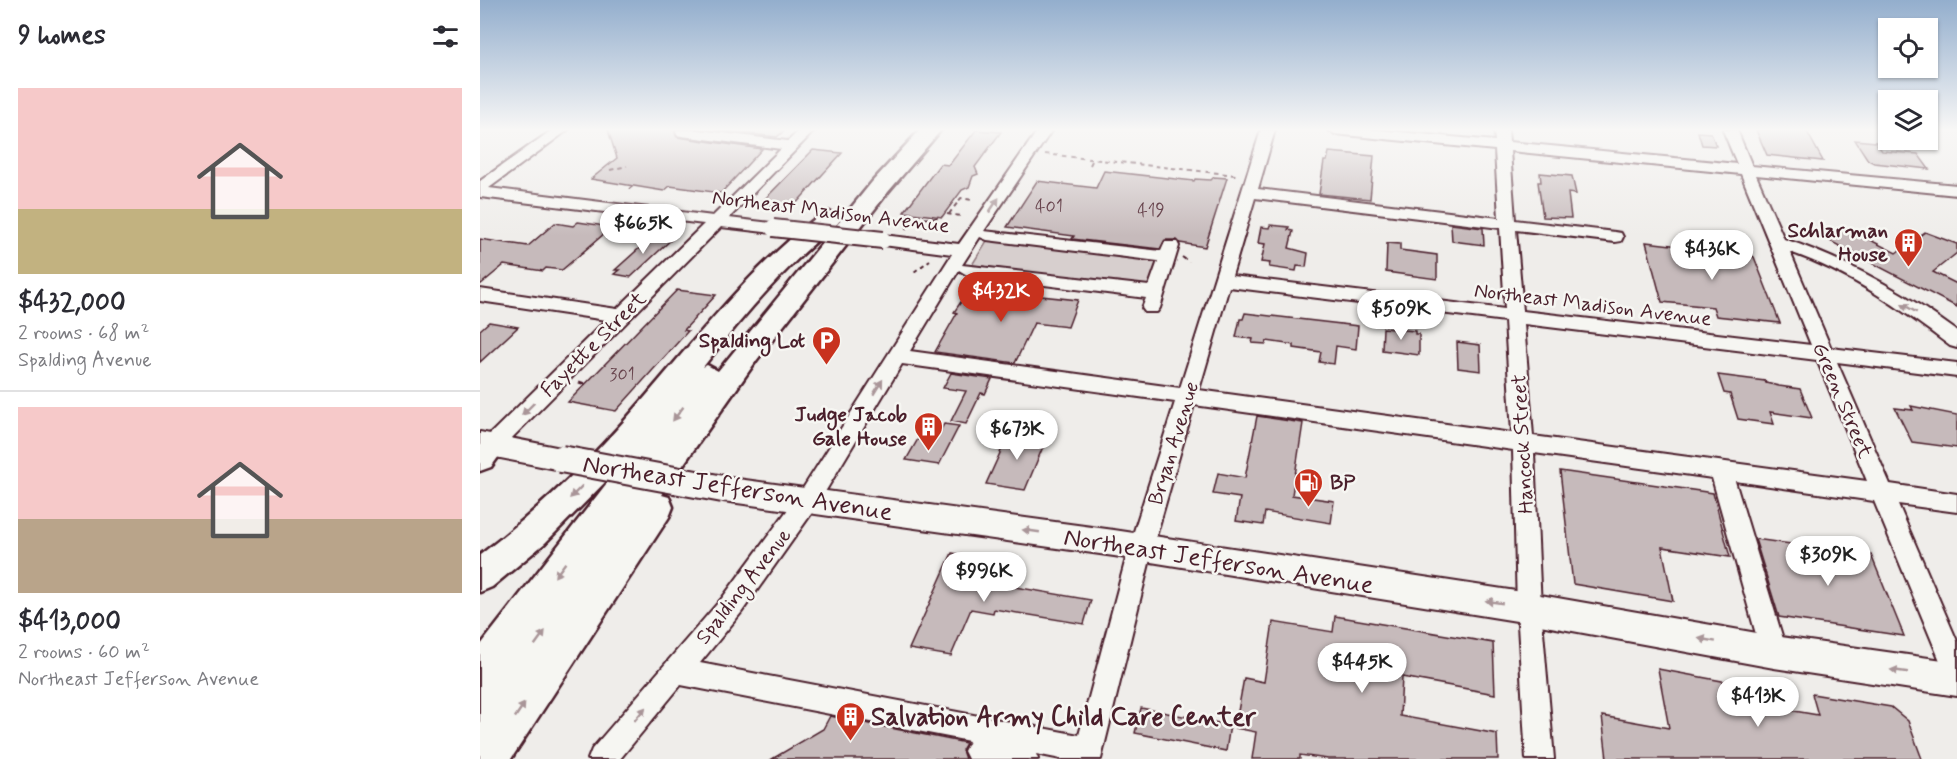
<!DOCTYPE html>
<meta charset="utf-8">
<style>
body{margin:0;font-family:Mynerve,sans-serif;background:#f7f7f7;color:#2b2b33;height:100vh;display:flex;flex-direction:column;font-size:22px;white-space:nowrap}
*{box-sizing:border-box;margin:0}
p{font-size:20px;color:#7c7c81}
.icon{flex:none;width:33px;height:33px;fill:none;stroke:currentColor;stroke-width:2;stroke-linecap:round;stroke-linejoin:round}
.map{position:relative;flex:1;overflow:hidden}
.details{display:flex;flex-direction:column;background:#fff;width:480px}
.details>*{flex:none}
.fabs{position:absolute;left:1398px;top:18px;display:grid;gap:12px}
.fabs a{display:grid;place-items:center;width:60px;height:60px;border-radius:0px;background:#fff;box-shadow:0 2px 4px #0004;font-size:30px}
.price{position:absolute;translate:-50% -51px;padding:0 14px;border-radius:21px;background:#fff;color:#222;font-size:20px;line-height:39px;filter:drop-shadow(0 2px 3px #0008)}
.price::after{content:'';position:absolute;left:50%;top:36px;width:18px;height:14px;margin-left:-9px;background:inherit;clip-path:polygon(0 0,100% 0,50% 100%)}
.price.selected{background:#c8321e;color:#fff}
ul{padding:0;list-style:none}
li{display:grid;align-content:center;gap:12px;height:318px;padding:0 18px}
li+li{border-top:2px solid #e1e1e2}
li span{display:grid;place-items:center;height:186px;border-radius:0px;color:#555}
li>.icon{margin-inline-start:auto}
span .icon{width:108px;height:108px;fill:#fffc;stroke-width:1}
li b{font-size:26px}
h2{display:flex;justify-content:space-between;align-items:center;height:72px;padding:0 18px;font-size:26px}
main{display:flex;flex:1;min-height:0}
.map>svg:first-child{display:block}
.green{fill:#d7cfce;stroke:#90777c;stroke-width:1.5}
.building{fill:#c6babb;stroke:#4a1f2b;stroke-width:1.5}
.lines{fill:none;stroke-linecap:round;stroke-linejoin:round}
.minor-casing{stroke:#4a1f2b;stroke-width:4}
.major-casing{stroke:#4a1f2b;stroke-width:4}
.highway-casing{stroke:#4a1f2b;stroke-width:5}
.path-far1{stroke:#4a1f2b;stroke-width:2;stroke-dasharray:4.5 4;stroke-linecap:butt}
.path{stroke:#4a1f2b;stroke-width:3;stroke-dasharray:6 4.5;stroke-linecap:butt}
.minor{fill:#f6f6f2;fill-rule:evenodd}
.major{fill:#f6f6f2;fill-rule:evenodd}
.highway{fill:#f6f6f2;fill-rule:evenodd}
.minor-bridge-casing{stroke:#4a1f2b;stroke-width:20;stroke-linecap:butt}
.major-bridge-casing{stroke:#4a1f2b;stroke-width:30;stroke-linecap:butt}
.minor-bridge{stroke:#f6f6f2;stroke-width:16}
.major-bridge{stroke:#f6f6f2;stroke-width:26}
.oneway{fill:#a99598}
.labels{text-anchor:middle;stroke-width:5;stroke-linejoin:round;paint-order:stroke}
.number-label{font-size:18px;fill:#69464f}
.street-label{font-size:21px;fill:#4a1f2b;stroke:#f6f6f2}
.poi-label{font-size:21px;font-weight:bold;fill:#4a1f2b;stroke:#f6f6f2;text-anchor:end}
.near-street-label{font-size:26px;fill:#4a1f2b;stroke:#f6f6f2}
.near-poi-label{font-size:26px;font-weight:bold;fill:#4a1f2b;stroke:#f6f6f2;text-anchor:start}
</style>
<main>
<section class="details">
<h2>9 homes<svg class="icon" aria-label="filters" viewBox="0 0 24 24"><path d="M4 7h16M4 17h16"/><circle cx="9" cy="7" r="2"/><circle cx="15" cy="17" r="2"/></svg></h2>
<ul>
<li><span style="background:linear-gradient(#f6c9c9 65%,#c2b280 0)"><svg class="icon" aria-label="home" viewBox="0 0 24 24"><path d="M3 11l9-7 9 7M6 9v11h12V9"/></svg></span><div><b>$432,000</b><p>2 rooms · 68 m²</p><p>Spalding Avenue</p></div></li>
<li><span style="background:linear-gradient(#f6c9c9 60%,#b9a48a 0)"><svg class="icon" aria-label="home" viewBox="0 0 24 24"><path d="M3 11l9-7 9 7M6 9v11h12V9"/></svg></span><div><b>$413,000</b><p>2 rooms · 60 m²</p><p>Northeast Jefferson Avenue</p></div></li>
</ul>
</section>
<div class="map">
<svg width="1477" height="759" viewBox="0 0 1477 759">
<rect width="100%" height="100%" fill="#efedea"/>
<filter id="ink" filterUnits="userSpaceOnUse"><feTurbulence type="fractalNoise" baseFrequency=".0167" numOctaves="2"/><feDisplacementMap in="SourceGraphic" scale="12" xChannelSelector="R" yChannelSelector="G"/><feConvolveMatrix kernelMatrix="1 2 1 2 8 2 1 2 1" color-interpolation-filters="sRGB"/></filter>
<g filter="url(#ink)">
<path class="green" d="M508 239 679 260 668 287 492 265Z"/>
<g class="building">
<path d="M128 130H194L197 137 282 149 241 193 190 186 184 191 111 179 137 158Z"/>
<path d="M235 130H305L297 137Z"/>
<path d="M496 130 521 132 495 167 498 174 493 176 489 187 482 190 462 217 424 212 460 164 469 165Z"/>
<path d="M1276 130H1326L1343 161 1287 155Z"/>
<path d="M1218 132 1231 133 1236 146 1222 145Z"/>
<path d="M1375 140 1396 142 1402 151 1438 154 1449 169 1394 163 1388 160Z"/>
<path d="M333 150 362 153 312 208 280 204Z"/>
<path d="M849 152 894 156 890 199 839 194 844 161H847Z"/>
<path d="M624 171 714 181 715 179 731 180 734 177 747 178 725 247 700 243 697 240H685L680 249 592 239 594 236 527 227 557 181 616 188Z"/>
<path d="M1060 173 1092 176 1096 194 1088 193 1091 218 1063 217 1058 182H1061Z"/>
<path d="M98 222 132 227 82 270 66 268 63 271 24 265 0 285V239L48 246 75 223 93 226Z"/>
<path d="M971 224 1003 228 1004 245 972 241Z"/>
<path d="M790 225 809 227 808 230 813 231 809 248 828 253 826 267 817 266 816 271 789 267 790 263 781 262 785 244 778 243 781 227 789 228Z"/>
<path d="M1362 226 1416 253 1445 232 1477 244V253L1453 272 1477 284V307L1344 238Z"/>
<path d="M175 234 194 237 151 277 134 274 139 270H135Z"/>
<path d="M1166 242 1268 254 1274 257 1300 323 1236 316 1233 307 1182 302Z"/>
<path d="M907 243 920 244V250L957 255V279L906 272Z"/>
<path d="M491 287 538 292 539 290 553 292 552 295 598 300 588 327 554 323 535 363 455 352 477 313 474 312Z"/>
<path d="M197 290 236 295 204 330 208 331 136 411 88 402Z"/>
<path d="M765 313 878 326 876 349 856 346 854 364 839 362 841 352 814 348V345L787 341 786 344 772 343 773 339 756 337 760 319H763Z"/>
<path d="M9 322 38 327 0 362V330Z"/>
<path d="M903 328 935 331V334H939V355L902 350Z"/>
<path d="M977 342 1000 345 1001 371 978 368Z"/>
<path d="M471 373 512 379 505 394 501 393 486 424 471 421 486 391 463 388Z"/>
<path d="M1238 375 1285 381 1286 383 1299 386 1320 389 1332 418 1290 412 1294 424 1258 419 1250 394 1244 393Z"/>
<path d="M1431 406 1477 415V448L1432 442 1415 408 1433 410Z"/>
<path d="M777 416 823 423 812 495 854 501 851 523 785 512 783 525 756 521 760 498 733 494 738 473 765 478Z"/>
<path d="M464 424 479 426 459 465 426 460 438 439 455 441Z"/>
<path d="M530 431 567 437 545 490 506 484Z"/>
<path d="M1080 471 1233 493 1250 557 1182 547 1193 601 1093 584Z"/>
<path d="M1275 539 1391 555 1424 636 1299 617Z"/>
<path d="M472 553 507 559 506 562 531 566 523 585 611 600 604 624 514 609 513 613 491 609 471 656 429 649Z"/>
<path d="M855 616 1013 643 1015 694 922 677 920 716 1017 734 1018 759H848L820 755V759H772L776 732 755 728 764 678 784 682 793 622 853 632Z"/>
<path d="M1178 669 1263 685 1268 703 1338 715 1332 694 1411 707 1428 721 1442 759H1127L1122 716 1189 728Z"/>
<path d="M661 708 750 725 746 751 655 733Z"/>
<path d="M350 716 486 743 482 750 485 759H292L343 729Z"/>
</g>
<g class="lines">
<defs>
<g id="minor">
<path d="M72 130H88L9 188 233 216 301 149 202 136 197 135 196 130H218L308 141 320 130H335L249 218 299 224 301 228 299 232 293 233 241 227 7 463 0 466V444L126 320 0 301V289L137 309 224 224 0 197V181Z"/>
<path d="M558 130H572L504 231 681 251 685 242H697L699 246 680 308 677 312H665L662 308 666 298 487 275 479 270 430 351 700 388 781 130H795L778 189 1019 218 1015 150 855 134 848 130H897L1015 141 1014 130H1028L1029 142 1257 164 1243 130H1257L1272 166 1477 185V195L1276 175 1304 239C1367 260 1424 292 1477 331V348L1470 346C1421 308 1368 272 1310 252L1351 348 1477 363V377L1357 362 1410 484 1477 494V512L1418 504 1477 641V684L1468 680 1394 501 1255 481 1307 652 1303 661 1294 664 1285 661 1281 652 1232 478 1054 453 1061 608 1074 759H1046L1037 608 1033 450 714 405 673 547 621 759H581L556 754 558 759H488L484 751 489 741 201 685 140 759H108L112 749 243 597 320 493 472 254 403 245 397 244 395 240 397 236 403 235 479 244ZM1030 151 1261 174 1331 345 1043 311 1036 230 1135 242 1141 241 1143 237 1141 233 1135 232 1035 220ZM775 198 1020 228 1025 309 752 276ZM500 237 507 240 678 261 669 286 482 265ZM749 287 1025 321 1032 433 719 390ZM1044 324 1337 360 1387 481 1053 436ZM422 364 695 402 649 547 599 735 220 663 261 613 336 507Z"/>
</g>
<g id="major">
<path d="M0 432 81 448 91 451 95 459 91 467 81 470 0 454Z"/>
<path d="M243 477 634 530 1049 593 1294 636 1477 662V696L1294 668 1049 623 634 556 243 501 233 497 229 489 233 481Z"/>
</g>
<g id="highway">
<path d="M440 130H461L408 192 276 361 182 495 189 497 193 507 189 517 31 759H0V646L137 470 65 543 12 587 0 592V555C53 514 102 469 146 419 209 348 265 272 341 214L349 212 357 214 361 219 357 224C306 265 264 315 223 367L227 365 238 371 392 182Z"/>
<path d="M12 433 23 436 27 445 11 467 0 471V438Z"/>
</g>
</defs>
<use href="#minor" class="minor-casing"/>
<use href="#major" class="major-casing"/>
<use href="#highway" class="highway-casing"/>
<g class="path-far1">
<path d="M565 154 756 175"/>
<path d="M610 165 613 159"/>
<path d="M130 170 147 166"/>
<path d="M149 189 153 186"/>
<path d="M467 214 481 216"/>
<path d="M469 214 481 198 493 200"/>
<path d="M450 227 457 217"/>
<path d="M426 229 429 219 457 218"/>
<path d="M702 257 709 262"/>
<path d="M434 272 450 260"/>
</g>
<path class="path" d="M99 382 105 384"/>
<use href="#minor" class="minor"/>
<use href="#major" class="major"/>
<use href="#highway" class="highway"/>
<defs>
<path id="minor-bridge" d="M293 228 403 240"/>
<path id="major-bridge" d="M81 459 243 489"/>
</defs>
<use href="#minor-bridge" class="minor-bridge-casing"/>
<use href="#major-bridge" class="major-bridge-casing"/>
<use href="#minor-bridge" class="minor-bridge"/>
<use href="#major-bridge" class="major-bridge"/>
</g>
<defs><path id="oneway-solid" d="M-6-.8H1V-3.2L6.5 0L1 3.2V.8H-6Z" transform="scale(1.5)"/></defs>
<g class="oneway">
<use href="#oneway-solid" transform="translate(514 205) rotate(-56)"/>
<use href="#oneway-solid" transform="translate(1429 308) rotate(-150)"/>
<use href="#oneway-solid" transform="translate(398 387) rotate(-58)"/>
<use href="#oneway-solid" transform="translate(48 409) rotate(135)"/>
<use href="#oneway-solid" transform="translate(198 414) rotate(127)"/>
<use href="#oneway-solid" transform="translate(96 492) rotate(135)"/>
<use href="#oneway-solid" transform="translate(551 531) rotate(-172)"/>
<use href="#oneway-solid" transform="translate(80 570) rotate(127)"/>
<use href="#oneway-solid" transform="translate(1014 602) rotate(-171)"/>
<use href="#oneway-solid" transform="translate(60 638) rotate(-54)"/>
<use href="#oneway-solid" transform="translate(1227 640) rotate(-170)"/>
<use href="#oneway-solid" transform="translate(1419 671) rotate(-172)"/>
<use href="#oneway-solid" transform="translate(40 710) rotate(-56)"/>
<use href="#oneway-solid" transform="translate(160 714) rotate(-50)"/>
</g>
</g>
<linearGradient id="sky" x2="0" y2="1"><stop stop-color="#93aecd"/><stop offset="0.55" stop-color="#f8f7f6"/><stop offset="1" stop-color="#f8f7f6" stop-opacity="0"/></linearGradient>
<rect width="1477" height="236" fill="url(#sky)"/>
<defs>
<symbol id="building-pin" viewBox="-11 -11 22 30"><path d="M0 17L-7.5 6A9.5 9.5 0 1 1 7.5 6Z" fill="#c8321e" stroke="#f6f6f2"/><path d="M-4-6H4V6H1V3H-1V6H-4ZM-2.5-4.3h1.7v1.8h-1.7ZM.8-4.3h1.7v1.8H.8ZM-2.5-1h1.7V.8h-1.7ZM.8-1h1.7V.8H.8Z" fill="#fff"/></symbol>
<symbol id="parking-pin" viewBox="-11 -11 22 30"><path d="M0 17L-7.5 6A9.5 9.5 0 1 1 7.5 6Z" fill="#c8321e" stroke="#f6f6f2"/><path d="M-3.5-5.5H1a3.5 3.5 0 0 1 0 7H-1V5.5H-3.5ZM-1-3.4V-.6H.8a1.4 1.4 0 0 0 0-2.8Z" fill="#fff"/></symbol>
<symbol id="fuel-pin" viewBox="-11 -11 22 30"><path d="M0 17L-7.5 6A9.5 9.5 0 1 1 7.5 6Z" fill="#c8321e" stroke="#f6f6f2"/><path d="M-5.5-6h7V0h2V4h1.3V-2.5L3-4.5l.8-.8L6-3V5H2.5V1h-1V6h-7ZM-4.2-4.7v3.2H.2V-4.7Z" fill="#fff"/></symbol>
</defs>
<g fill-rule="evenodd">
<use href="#building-pin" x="1412" y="226" width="33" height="45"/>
<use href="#parking-pin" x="330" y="324" width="33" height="45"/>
<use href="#building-pin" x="432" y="410" width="33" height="45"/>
<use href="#fuel-pin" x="812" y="466" width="33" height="45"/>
<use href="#building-pin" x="354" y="700" width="33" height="45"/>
</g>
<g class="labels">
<g class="number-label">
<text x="569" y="212">401</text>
<text x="671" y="216">419</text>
<text x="142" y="380">301</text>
</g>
<g class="street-label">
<text transform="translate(351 211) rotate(7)" y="7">Northeast Madison Avenue</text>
<text transform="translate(1113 304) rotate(7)" y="7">Northeast Madison Avenue</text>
<text transform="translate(113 344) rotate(-45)" y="7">Fayette Street</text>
<text transform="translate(1363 400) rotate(67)" y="7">Green Street</text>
<text transform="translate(693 443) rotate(-73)" y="7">Bryan Avenue</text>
<text transform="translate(1042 444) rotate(-93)" y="7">Hancock Street</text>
<text transform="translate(263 586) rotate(-52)" y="7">Spalding Avenue</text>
</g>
<g class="poi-label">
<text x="1408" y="237">Schlarman<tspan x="1408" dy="24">House</tspan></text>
<text x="325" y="347">Spalding Lot</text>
<text x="427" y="421">Judge Jacob<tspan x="427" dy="24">Gale House</tspan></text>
<text x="850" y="489" text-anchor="start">BP</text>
</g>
<g class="near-street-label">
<text transform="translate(258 487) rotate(9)" y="9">Northeast Jefferson Avenue</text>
<text transform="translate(739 560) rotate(9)" y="9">Northeast Jefferson Avenue</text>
</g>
<g class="near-poi-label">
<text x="391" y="725">Salvation Army Child Care Center</text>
</g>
</g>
</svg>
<div class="fabs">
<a><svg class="icon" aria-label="locate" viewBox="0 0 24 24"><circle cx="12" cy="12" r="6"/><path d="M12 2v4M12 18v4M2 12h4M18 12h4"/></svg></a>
<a><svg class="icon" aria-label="layers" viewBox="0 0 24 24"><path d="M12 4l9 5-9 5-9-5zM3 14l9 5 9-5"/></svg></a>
</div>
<b class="price" style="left:163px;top:255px">$665K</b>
<b class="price" style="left:1232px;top:281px">$436K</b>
<b class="price selected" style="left:521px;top:323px">$432K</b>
<b class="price" style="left:921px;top:341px">$509K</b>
<b class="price" style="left:537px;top:461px">$673K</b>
<b class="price" style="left:1348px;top:587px">$309K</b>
<b class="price" style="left:504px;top:603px">$996K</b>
<b class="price" style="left:882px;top:694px">$445K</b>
<b class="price" style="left:1278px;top:728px">$413K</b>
</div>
</main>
